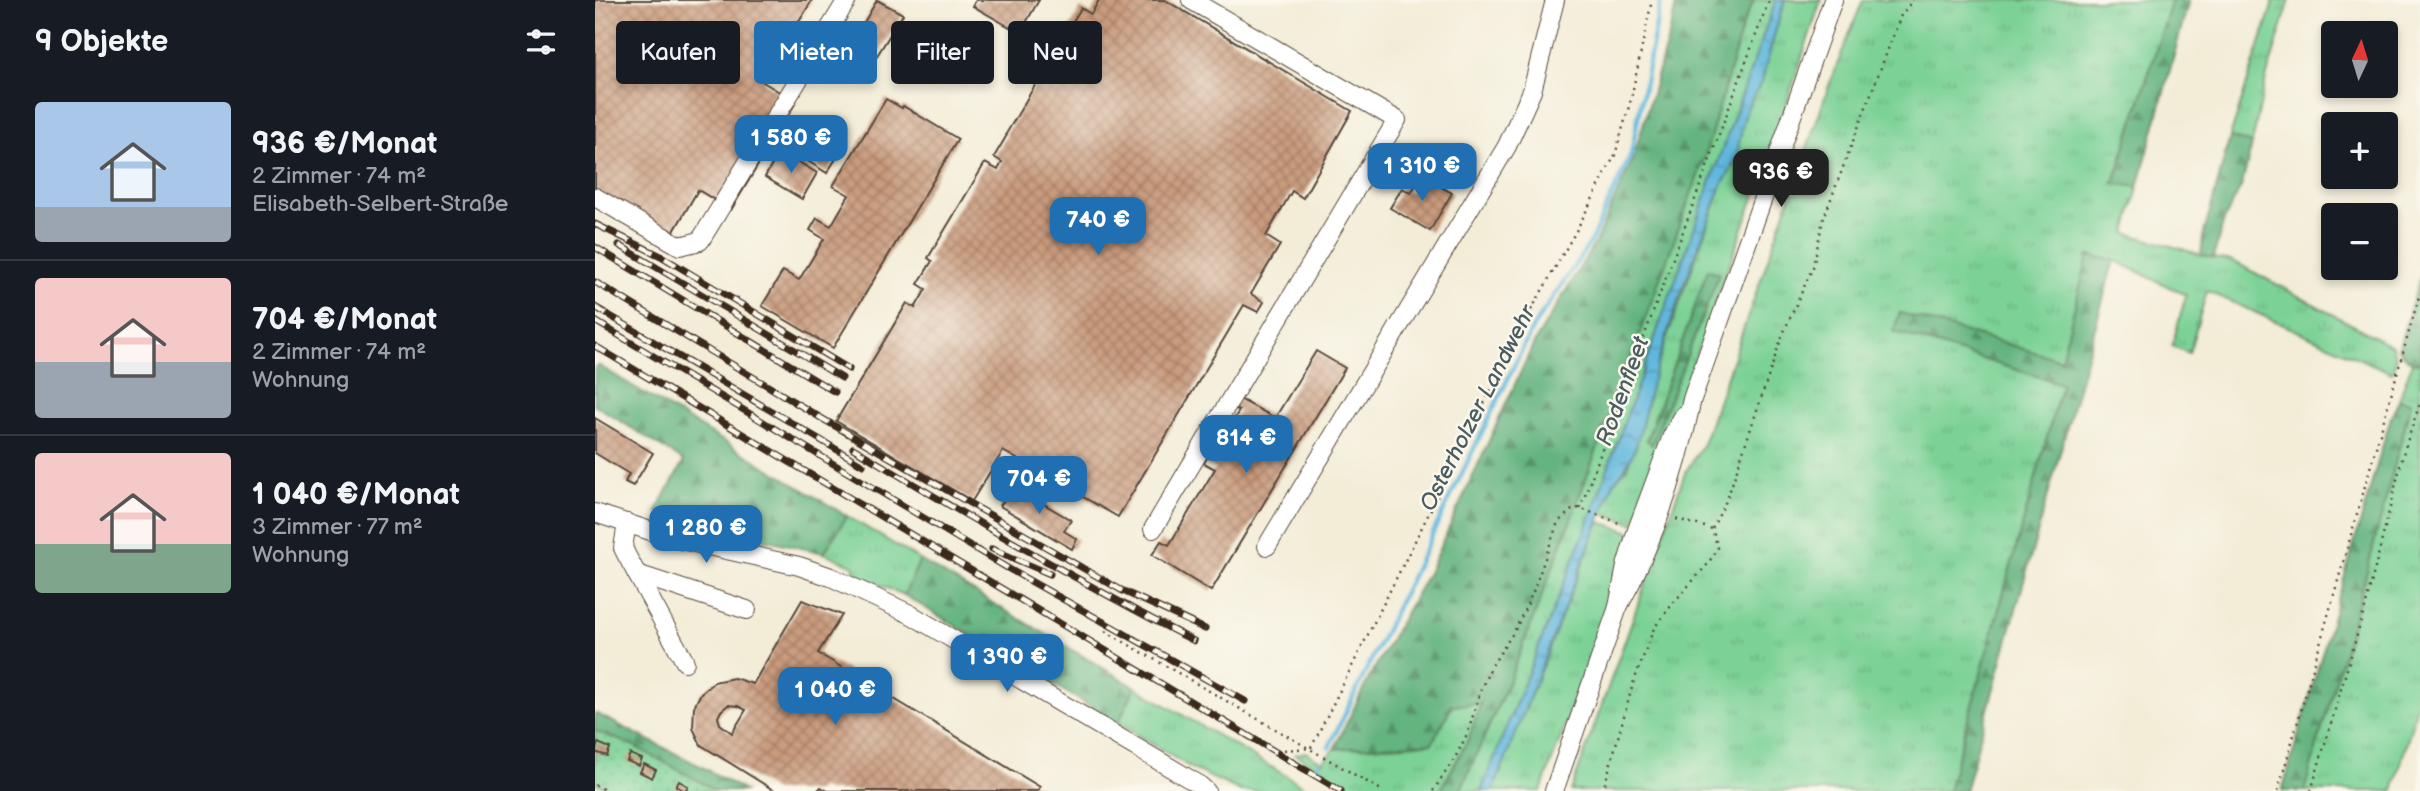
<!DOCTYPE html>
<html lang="de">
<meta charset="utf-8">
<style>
body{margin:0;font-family:"Balsamiq Sans",sans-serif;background:#242831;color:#f1f3f6;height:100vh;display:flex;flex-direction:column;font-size:26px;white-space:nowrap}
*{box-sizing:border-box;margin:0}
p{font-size:23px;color:#9ea1a6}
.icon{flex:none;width:38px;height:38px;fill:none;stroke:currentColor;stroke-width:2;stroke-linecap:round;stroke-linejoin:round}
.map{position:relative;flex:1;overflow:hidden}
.sheet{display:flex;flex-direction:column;background:#171b24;width:595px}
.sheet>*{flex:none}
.top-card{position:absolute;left:21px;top:21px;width:665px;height:63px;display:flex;gap:14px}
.needle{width:46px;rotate:4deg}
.controls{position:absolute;left:1726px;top:21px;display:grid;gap:14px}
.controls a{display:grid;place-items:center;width:77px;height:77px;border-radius:7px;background:#171b24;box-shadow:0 4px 10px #0003;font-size:35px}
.price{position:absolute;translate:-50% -60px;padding:0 16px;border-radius:14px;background:#1f6fb2;color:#fff;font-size:23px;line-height:46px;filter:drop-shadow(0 2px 4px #0008)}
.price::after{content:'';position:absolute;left:50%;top:42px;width:21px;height:16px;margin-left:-10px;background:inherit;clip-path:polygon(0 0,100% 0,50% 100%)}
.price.active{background:#222;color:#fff}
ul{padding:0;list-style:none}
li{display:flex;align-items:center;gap:21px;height:175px;padding:0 35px}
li+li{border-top:2px solid #363941}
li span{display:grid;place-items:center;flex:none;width:196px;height:140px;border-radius:7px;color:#555}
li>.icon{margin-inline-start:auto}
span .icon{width:84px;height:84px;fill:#fffc;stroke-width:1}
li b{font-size:30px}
h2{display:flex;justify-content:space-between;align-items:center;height:84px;padding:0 35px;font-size:30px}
.pill{padding:0 24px;border-radius:7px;background:#171b24;box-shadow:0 4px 10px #0003;font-size:24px;line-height:63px}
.pill.active{background:#1f6fb2;color:#fff}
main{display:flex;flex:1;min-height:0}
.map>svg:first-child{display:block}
.grass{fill:url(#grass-tufts);stroke:#5b7e5a;stroke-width:2;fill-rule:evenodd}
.forest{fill:url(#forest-firs);stroke:#506f4e;stroke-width:2}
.garden{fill:url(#garden-dots);stroke:#5b7e5a;stroke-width:2}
.water{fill:url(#water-ripples);stroke:#4e717e;stroke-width:2}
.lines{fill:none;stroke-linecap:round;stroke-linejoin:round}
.stream{stroke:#61b8de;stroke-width:4.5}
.building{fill:url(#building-cross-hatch);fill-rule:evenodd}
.minor-casing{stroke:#57473a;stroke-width:20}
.path{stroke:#57473a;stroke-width:2.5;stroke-dasharray:2 5;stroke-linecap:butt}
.minor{stroke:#fff;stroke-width:18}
.rail-casing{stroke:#3b2a1e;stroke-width:7}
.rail{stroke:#fbf7ec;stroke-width:4.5;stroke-dasharray:13;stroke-linecap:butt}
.labels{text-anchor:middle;stroke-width:5;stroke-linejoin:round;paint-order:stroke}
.water-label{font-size:23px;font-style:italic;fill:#485c61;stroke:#fbf7ec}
</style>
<main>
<section class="sheet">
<h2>9 Objekte<svg class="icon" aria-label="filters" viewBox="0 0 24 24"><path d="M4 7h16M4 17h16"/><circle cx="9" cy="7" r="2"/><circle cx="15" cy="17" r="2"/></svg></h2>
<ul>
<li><span style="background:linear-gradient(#a9c7e8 75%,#9aa5b1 0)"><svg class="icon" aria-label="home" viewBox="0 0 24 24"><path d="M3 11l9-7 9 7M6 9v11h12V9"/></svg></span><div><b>936 €/Monat</b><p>2 Zimmer · 74 m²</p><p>Elisabeth-Selbert-Straße</p></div></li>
<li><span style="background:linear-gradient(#f6c9c9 60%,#9aa5b1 0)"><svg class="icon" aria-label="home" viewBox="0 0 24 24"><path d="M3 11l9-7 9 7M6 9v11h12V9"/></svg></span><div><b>704 €/Monat</b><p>2 Zimmer · 74 m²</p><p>Wohnung</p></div></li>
<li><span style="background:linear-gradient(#f6c9c9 65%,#7fa58c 0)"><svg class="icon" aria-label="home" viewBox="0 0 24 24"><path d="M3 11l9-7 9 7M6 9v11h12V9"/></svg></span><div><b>1 040 €/Monat</b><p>3 Zimmer · 77 m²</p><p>Wohnung</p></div></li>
</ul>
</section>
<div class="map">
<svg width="1825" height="791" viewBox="0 0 1825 791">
<defs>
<pattern id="grass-tufts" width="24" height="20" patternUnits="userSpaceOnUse" patternTransform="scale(1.75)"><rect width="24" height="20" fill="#7bd296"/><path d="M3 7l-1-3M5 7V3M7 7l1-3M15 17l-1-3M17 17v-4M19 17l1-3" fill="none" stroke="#6bb481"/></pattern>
<pattern id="forest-firs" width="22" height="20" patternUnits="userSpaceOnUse" patternTransform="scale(1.75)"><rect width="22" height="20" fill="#64b47f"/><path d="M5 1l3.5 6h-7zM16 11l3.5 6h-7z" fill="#549367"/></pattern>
<pattern id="garden-dots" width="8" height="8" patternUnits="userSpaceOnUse" patternTransform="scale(1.75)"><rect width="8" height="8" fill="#7bd296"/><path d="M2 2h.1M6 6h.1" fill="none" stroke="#6bb481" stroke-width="1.8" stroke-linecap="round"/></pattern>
<pattern id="water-ripples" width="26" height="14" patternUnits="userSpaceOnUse" patternTransform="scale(1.75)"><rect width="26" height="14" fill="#61b8de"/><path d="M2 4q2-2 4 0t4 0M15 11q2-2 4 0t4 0" fill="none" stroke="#5196b3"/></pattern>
<pattern id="building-cross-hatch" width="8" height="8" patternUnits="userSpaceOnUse" patternTransform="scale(1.75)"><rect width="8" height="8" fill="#ca9c7e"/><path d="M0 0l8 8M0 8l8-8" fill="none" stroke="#a57f67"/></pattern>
</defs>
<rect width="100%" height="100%" fill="#fbf7ec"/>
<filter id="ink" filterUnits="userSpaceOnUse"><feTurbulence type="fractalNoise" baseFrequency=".0143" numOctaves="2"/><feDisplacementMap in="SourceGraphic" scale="14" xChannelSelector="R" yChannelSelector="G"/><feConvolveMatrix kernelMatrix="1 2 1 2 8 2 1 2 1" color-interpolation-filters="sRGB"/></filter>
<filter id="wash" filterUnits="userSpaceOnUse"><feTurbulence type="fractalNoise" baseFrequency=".00686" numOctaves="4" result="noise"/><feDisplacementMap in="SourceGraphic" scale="28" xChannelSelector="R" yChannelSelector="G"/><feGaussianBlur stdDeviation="1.57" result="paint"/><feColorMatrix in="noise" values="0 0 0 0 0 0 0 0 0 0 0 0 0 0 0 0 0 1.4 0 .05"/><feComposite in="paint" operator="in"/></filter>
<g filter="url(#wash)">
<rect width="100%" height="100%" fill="#f3edd8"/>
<g class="grass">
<path d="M1159 0H1181L994 521 886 791H865L914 681 975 522 1109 159 1149 21Z"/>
<path d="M1190 0H1226L1170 168 1039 524 1007 513 1019 482 1032 468 1050 412 1057 380 1128 182C1146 161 1143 133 1152 109 1156 99 1163 90 1167 80 1175 53 1181 26 1190 0ZM1113 270 1124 274 1057 444 1052 439Z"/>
<path d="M1268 0H1577L1519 182 1543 187 1531 233 1618 258 1638 261 1797 346 1801 359 1797 373 1612 291 1594 353 1577 346 1591 295 1519 260 1494 256 1466 360 1305 313 1298 331 1467 384 1353 791H976L1090 473 1108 444 1236 80Z"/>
<path d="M1679 0H1695L1670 82 1657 144 1635 137Z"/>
<path d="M1817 363H1825V696L1798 791H1709L1769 582 1816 403 1804 400Z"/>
<path d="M252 516 325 560 309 595 258 574 259 566 229 553Z"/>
<path d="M1004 522 1036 532 1015 603 946 791H898Z"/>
<path d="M540 687 715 790V791H646L598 769 523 723Z"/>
<path d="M886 703 874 738 845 791H762L700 754 711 752 727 762 739 749 837 743 857 706Z"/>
</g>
<g class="forest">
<path d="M1082 0H1159L1149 21 1109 159 975 522 914 681 865 791H845L874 738 886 703 857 706 837 743 739 749 773 680 834 571 939 343 1000 243 1039 156 1074 35Z"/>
<path d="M1577 0H1594L1543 187 1519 183Z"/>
<path d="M1635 137 1657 144 1647 185 1629 220 1618 258 1606 255 1608 237Z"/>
<path d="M1493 256 1519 260 1370 791H1353L1467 384 1298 331 1305 313 1466 360Z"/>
<path d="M1113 269 1124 274 1057 445 1052 440Z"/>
<path d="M1825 277V363H1817L1803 350Z"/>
<path d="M3 365 252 516 229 553 80 519 61 512 89 461 0 405V369Z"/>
<path d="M1804 400 1816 402 1769 582 1709 791H1687L1796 417Z"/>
<path d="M325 560 540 687 523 723 309 595Z"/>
<path d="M0 713 111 769 149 791H122L37 745 0 731Z"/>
</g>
<path class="garden" d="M0 731 37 745 122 791H19L0 783Z"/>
<path class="water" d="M1181 0H1190C1181 26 1175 53 1167 80 1163 90 1156 99 1152 109 1143 133 1146 161 1128 182 1104 247 1077 312 1058 379 1047 416 1047 453 1019 482L898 791H886L994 521Z"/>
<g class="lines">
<g class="stream">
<path d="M734 747 938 327 995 243 1036 154 1066 0"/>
<path d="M723 765 724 762"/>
<path d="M710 791V790"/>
</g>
</g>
<g id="blocks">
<g class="building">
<path d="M0 0H217L168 82 201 102 136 210 103 190 75 238 0 193Z"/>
<path d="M282 0 308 14 278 62 254 48Z"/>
<path d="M381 0H444L425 33 378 6Z"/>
<path d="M504 0H570L757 111 708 198 697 191 671 236 685 245 656 294 669 302 663 312 649 305 523 517 408 451 377 501 241 421 312 303 320 308 331 289 323 284 337 261 333 258 390 163 403 170 407 162 399 157 412 135 411 134 486 8 496 14Z"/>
<path d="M291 99 307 108 308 106 363 139 238 348 167 306 188 271 204 280 229 239 215 230 222 218 236 226 254 195 238 186Z"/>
<path d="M212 117 252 141 232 173 187 145 191 138 197 142Z"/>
<path d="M185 151 222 173 207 199 170 177Z"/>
<path d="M826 176 857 193 835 231 795 208 807 188 816 193Z"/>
<path d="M721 351 750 368 616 591 557 555 566 541 574 545 620 469 609 463 627 432 630 433 644 411 638 407 643 398 680 418Z"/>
<path d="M0 418 58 453 38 486 30 482 34 474 0 453Z"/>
<path d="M418 486 476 520 469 531 482 539 477 549 405 506Z"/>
<path d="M207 600 247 615 223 653 445 787 442 791H233L226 787 222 791H180L106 745 98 728 99 707 106 693 119 682 139 678 158 684ZM133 705 143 706 151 710 137 733 125 724 123 717 126 711Z"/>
<path d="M3 743 15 748 12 756 0 752Z"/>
<path d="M35 754 47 759 44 766 32 761Z"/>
<path d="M49 764 61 770 57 778 45 772Z"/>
<path d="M84 781 93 786 90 791 81 786Z"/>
</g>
</g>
</g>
<g filter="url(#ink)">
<use href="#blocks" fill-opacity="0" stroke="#57473a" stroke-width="2"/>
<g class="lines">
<defs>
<g id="minor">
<path d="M0 197 85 246 105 241 252 0"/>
<path d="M0 513 77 538 204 566 236 577 315 614 603 784 611 791"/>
<path d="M32 523 28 548 32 556 90 662"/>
<path d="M558 529 802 120 596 0"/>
<path d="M672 546 912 146 937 91 960 0"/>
<path d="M42 574 152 610"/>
<path d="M1023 607C1059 543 1082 471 1097 399L1238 0"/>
<path d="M959 791 1023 607 1031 566 1042 530 1077 436 1089 415"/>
</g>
</defs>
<use href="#minor" class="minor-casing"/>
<g class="path">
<path d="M985 509 1174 0"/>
<path d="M1081 519 1117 529"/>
<path d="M510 631 788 791"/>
<path d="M716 748 935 312 981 231 1020 155 1035 103 1057 0"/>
<path d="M689 750 716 748"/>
<path d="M0 785 12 791"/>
<path d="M838 791 860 758 873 732 886 689 896 667 920 630 938 592 963 522 977 510 984 508 1027 524"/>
<path d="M1008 791 1038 684 1059 628 1079 602 1112 565 1123 548 1117 529 1132 499 1187 336 1218 267 1228 220 1306 15 1318 0"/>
<path d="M1683 791 1825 293"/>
<path d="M1716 791 1770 608 1809 451 1825 403"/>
</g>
<use href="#minor" class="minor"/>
<defs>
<g id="rail">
<path d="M0 224 66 256 254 369"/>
<path d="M24 245 247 378"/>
<path d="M0 247 240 392"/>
<path d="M0 282 226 418 526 590 610 629"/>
<path d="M0 307 268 465"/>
<path d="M0 321 414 569 650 701"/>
<path d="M0 346 746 791"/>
<path d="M258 448C370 515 482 581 599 641"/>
<path d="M397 549 455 574"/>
</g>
</defs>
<use href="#rail" class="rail-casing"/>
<use href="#rail" class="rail"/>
</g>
</g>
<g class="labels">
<g class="water-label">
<text transform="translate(1027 391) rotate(-70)" y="8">Rodenfleet</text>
<text transform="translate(882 408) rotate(-63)" y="8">Osterholzer Landwehr</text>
</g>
</g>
</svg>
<div class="controls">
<a><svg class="needle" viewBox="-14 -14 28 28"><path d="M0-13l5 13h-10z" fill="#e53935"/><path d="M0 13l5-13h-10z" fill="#9ea1a6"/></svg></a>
<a>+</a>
<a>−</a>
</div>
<b class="price" style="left:196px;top:175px">1 580 €</b>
<b class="price" style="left:827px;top:203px">1 310 €</b>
<b class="price active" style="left:1186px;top:209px">936 €</b>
<b class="price" style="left:503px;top:257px">740 €</b>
<b class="price" style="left:651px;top:475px">814 €</b>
<b class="price" style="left:444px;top:516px">704 €</b>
<b class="price" style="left:111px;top:565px">1 280 €</b>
<b class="price" style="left:412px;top:694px">1 390 €</b>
<b class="price" style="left:240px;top:727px">1 040 €</b>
<div class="top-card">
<a class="pill">Kaufen</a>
<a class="pill active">Mieten</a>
<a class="pill">Filter</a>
<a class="pill">Neu</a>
</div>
</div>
</main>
